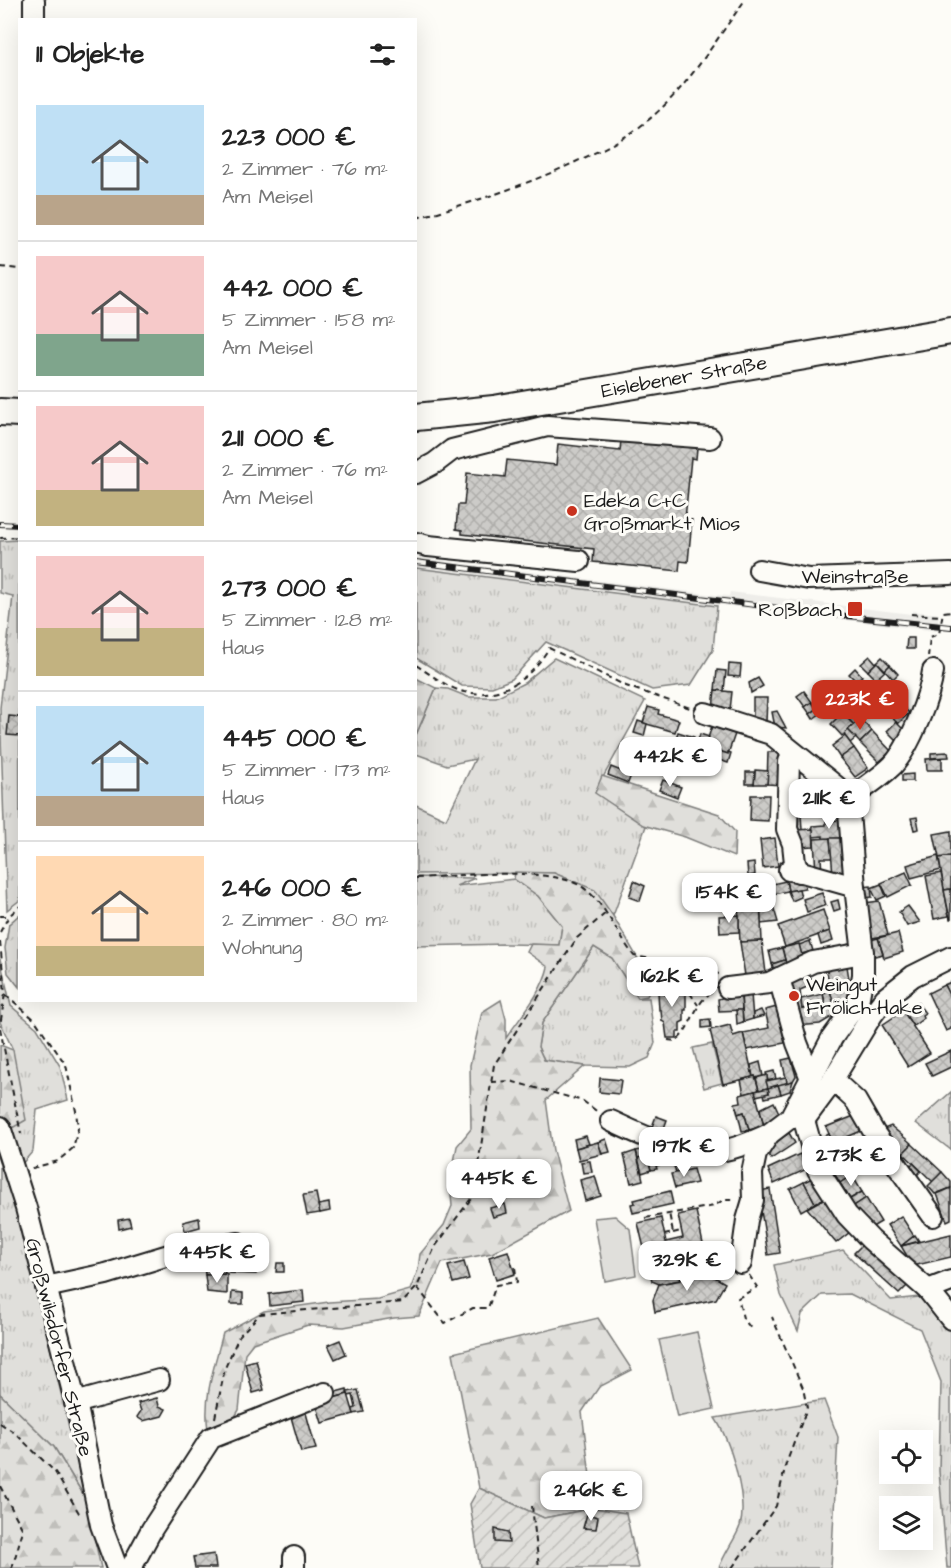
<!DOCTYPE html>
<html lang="de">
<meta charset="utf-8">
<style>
body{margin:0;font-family:"Architects Daughter",sans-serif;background:#f2f2f2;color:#222;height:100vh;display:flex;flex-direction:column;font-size:22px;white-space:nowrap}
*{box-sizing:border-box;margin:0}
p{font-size:20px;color:#767676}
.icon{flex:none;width:33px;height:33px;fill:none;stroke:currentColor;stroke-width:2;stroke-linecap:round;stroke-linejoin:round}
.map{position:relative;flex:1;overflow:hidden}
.sheet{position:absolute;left:18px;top:18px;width:399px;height:984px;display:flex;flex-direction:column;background:#fff;border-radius:0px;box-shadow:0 6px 24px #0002}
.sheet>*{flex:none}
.tools{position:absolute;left:879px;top:1430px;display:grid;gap:12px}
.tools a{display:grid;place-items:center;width:54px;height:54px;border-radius:0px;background:#fff;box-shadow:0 6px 24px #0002;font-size:30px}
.price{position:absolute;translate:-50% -51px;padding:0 14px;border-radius:12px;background:#fff;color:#222;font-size:20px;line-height:39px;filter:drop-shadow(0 2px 3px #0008)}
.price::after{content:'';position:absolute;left:50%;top:36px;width:18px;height:14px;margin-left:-9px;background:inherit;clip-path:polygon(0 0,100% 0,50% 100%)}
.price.on{background:#c8321e;color:#fff}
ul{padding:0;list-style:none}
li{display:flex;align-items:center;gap:18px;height:150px;padding:0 18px}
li+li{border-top:2px solid #e0e0e0}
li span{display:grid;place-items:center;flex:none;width:168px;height:120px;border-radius:0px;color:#555}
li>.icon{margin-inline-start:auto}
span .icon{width:72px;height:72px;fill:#fffc;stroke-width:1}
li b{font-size:26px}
h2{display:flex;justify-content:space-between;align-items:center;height:72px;padding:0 18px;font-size:26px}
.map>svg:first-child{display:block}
.built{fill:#eeede9}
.grass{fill:url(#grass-tufts);stroke:#7e7e7c;stroke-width:1.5}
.forest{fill:url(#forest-firs);stroke:#7e7e7c;stroke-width:1.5}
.garden{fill:url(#garden-furrows);stroke:#7e7e7c;stroke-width:1.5}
.pitch{fill:#e0dfdb;stroke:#7e7e7c;stroke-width:1.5}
.building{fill:url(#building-cross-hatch);stroke:#1c1c1c;stroke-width:1.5}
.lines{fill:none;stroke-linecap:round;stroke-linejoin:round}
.minor-casing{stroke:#1c1c1c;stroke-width:24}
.major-casing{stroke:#1c1c1c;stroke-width:30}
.path{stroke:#1c1c1c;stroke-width:2;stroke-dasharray:6 4.5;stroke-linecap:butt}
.minor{stroke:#fdfcf7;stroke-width:20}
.major{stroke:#fdfcf7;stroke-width:26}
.rail-casing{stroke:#1c1c1c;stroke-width:6}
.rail{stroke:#fdfcf7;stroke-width:4;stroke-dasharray:11;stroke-linecap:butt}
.poi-dot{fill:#c8321e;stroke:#fdfcf7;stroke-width:2}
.labels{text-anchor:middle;stroke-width:6;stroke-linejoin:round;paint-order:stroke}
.street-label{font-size:20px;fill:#1c1c1c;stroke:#fdfcf7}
.poi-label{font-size:20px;fill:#1c1c1c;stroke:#fdfcf7;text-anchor:start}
</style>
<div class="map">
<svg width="951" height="1568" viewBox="0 0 951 1568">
<defs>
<pattern id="grass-tufts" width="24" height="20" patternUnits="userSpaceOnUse" patternTransform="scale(1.5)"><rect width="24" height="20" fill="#e0dfdb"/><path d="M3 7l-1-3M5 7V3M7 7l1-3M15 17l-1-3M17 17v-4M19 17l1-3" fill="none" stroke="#c0bfbb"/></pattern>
<pattern id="forest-firs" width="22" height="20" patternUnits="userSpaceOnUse" patternTransform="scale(1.5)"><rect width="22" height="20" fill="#e0dfdb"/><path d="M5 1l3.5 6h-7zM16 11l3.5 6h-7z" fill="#c0bfbb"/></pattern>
<pattern id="garden-furrows" width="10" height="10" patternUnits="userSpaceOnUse" patternTransform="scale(1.5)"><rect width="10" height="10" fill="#e0dfdb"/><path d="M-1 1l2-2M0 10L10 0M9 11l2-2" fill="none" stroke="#c0bfbb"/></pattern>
<pattern id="building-cross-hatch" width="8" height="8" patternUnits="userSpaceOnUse" patternTransform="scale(1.5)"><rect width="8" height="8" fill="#cccbc8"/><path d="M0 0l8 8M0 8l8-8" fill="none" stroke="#afaeab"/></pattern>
</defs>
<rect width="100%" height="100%" fill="#fdfcf7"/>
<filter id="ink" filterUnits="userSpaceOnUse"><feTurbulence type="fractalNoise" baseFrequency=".0167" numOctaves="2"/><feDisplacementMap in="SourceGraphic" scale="12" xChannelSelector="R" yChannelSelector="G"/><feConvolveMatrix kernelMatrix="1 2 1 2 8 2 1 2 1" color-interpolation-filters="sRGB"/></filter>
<g filter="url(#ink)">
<path class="built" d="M416 558 716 595 729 596 730 592 911 614 912 611 939 614 937 631 416 568Z"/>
<g class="grass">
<path d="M19 540 20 900 7 910 0 708 13 596 0 593V541Z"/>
<path d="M416 568 717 606 713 650 691 685 652 690 546 642 512 679 492 687 462 686 416 658Z"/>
<path d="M554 658 645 701 595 792 646 826 613 916 594 890 554 873 416 874V805L446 819 475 759 447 765 416 754V735L436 688 448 689 468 697H496L524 683Z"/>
<path d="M416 877 475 878 456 886 514 879 538 896 562 926 559 945 506 944 416 946Z"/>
<path d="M19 915V987L8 973 5 948 9 924Z"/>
<path d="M594 947 612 958 638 998H649L655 1043 649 1058 630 1067 585 1066 544 1060 538 1047 542 1023Z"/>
<path d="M0 959 11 1006 37 1028 60 1066 68 1100 37 1110 33 1151 21 1165 9 1148 13 1050 0 1022Z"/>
<path d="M712 1044 722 1083 704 1088 693 1048Z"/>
<path d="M951 1092V1150L916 1123Z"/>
<path d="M0 1135 86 1499 54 1447 0 1394Z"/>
<path d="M843 1250 891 1300 929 1296 951 1326V1568H947L939 1471 941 1382 920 1329 850 1294 822 1295 802 1314 798 1331 781 1295 774 1265Z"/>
<path d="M824 1400 838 1437 831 1568H719C724 1554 736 1538 740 1526 748 1499 730 1440 715 1418Z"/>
</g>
<g class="forest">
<path d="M416 678 436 688 416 735Z"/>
<path d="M602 776 719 814 735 832 734 857 685 837 643 825 595 793Z"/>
<path d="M515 872 554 873 595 890 613 916 648 976 654 982 647 996 638 998 612 958 594 947 542 1023 538 1047 544 1060 585 1066 546 1100 553 1151 569 1211 492 1253 442 1263 419 1316 394 1318 344 1327 308 1325 253 1343 245 1353 239 1410 227 1430H208C203 1397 215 1364 223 1333L264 1311 329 1302 378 1299 410 1290 418 1270 420 1254 444 1225 452 1206 450 1183 457 1146 471 1129 470 1065 482 1012 501 1000 506 1019V1038C521 1016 542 993 548 967L527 952 531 944 559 945 562 926 538 896 514 879Z"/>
<path d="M0 1045 13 1050 26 1120 0 1135Z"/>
<path d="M598 1318 632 1370 599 1387 582 1412 594 1508 544 1518 479 1488 453 1353Z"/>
<path d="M0 1394 54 1447 86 1499 101 1568H0Z"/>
</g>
<path class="garden" d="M479 1488 544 1518 594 1508 626 1513 638 1568H480L470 1504Z"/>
<g class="pitch">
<path d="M615 1216 630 1229 636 1275 605 1281 594 1218Z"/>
<path d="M697 1332 714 1409 677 1417 659 1340Z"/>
</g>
<g class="building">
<path d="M621 440 697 448 696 459 691 458 685 519 692 520 688 562 680 561 679 571 593 562 594 549 462 534V530L456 529 458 505H464L467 473 505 477 507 460 556 465 558 444 620 451Z"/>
<path d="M907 638H914V649H906Z"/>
<path d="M870 656 876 663 868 671 861 664Z"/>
<path d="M882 657 890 665 885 670 877 662Z"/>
<path d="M877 662 885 671 876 679 868 671Z"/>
<path d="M729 664 741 665 740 677 728 676Z"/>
<path d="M890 665 898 674 893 679 885 670Z"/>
<path d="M855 668 862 676 856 681 849 674Z"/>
<path d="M717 670 726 671 724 691 715 690Z"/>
<path d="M758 678 763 686 751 693 749 683Z"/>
<path d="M870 683 885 699 879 705 864 689Z"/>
<path d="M856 687 862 693 848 707 842 701Z"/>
<path d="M864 689 879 705 876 708 861 692Z"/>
<path d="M715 690 732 692 730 710 713 708Z"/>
<path d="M804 691 812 702 805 707 797 696Z"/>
<path d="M862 693 874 706 860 719 848 706Z"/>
<path d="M895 697 909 713 898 724 883 708Z"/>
<path d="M753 698H767L766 722 753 721Z"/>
<path d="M812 702 817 709 810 714 805 707Z"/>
<path d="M848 706 860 719 854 725 842 713Z"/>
<path d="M648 707 659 710 658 714 679 720 675 732 643 723Z"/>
<path d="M817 709 821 713 813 719 810 714Z"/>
<path d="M777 711 786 728 775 727 772 712Z"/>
<path d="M842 713 854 725 842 736 831 724Z"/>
<path d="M9 716 20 717V736L7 735Z"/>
<path d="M860 719 872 731 860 743 848 730Z"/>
<path d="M638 721 647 724 644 736 634 733Z"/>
<path d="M896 722 905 731 898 742 887 731Z"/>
<path d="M712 726 735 734 728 754 705 747Z"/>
<path d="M848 730 856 738 850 743 844 735Z"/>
<path d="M872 731 891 751 879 762 860 743Z"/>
<path d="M678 732 694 737 687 760 670 755Z"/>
<path d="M700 734 709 737 705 747 709 748V750L696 746Z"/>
<path d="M845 736 854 748 840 758 832 746Z"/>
<path d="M854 748 868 768 855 777 840 758Z"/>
<path d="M716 750 728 754V752L731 753 728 763 713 758Z"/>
<path d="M768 752H784L783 785 767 784Z"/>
<path d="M948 752 949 757 931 758V753Z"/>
<path d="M942 758V770H927L926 759Z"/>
<path d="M611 767 631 775 628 783 608 775Z"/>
<path d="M755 770 768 771 767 784H754Z"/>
<path d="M746 772H755L754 784H746Z"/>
<path d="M913 774V781H902V775Z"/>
<path d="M663 780 681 787 677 797 659 790Z"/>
<path d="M823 790V798L808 799V791Z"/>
<path d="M794 791H808L809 804 795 805Z"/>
<path d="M751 795H769L768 821 750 820Z"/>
<path d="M807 804H813L814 813 808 814Z"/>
<path d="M807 804 808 814 796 815 795 805Z"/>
<path d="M801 814 802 830H796V815Z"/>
<path d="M917 817 919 829 914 830 911 818Z"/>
<path d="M843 820 841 838 823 839V836L813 837 812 826 826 825V821Z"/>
<path d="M813 829 814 846 797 847 796 830Z"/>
<path d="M951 831V856L939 858 934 834Z"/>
<path d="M775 838 778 866 763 868 760 840Z"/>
<path d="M830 838 832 858H821L822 873H816L814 839Z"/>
<path d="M830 838H846L848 874 833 875Z"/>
<path d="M938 856 941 870 911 878 907 865Z"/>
<path d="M951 856V889L944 890 939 858Z"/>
<path d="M754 863 755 875 748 876 747 864Z"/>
<path d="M906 872 912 885 888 897 881 883Z"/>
<path d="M941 873 949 916 934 919 926 876Z"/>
<path d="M803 877 805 888 788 891 786 880Z"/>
<path d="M634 881 645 886 640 901 629 897Z"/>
<path d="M786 881 788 891 773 894 772 884Z"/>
<path d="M881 884 886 896 877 900 871 888Z"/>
<path d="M871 886 872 897 864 898 863 887Z"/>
<path d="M799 889 801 897 792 901 788 891Z"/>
<path d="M951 889V919H950L944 890Z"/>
<path d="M822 893 826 905 807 912 803 899Z"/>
<path d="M771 899 778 922 761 924 760 901Z"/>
<path d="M838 900 840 909 834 911 831 902Z"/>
<path d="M760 901 762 941 740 942 738 902Z"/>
<path d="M879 901 888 935 867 939 865 903Z"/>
<path d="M908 906 920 922 907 926 899 912Z"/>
<path d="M823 910 830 931 785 947 778 926Z"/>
<path d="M739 915V932L720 933 719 916Z"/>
<path d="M830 931 833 941 821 945 818 935Z"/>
<path d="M898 933 903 952 884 958 878 938Z"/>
<path d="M878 938 883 954 867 958V941Z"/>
<path d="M762 941 766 973 745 976 740 942Z"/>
<path d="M810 941 813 951 801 954 799 945Z"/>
<path d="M799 944 804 963 787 968 782 948Z"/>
<path d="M782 948 785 960 772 964 769 951Z"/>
<path d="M785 960 787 968 774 971 772 964Z"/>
<path d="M846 960 853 1004 837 1014 830 991 826 964Z"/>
<path d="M808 971 814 984 800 990 802 1009 825 1004 823 993 830 991 837 1014 820 1024 797 1026 784 981Z"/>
<path d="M668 982H675L680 987V993L682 990 686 991V1010H684V1021L680 1023V1032H677V1038H667L665 1023 662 1021 661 1010H659L658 992 661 991 664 994 663 987Z"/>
<path d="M951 982V999L944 985Z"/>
<path d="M944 985 951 999V1029L946 1031 928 993Z"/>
<path d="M733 994V997H741L742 1010 719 1011 718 999 722 998V995Z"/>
<path d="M741 994H751L753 1019 743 1022Z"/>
<path d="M823 994 825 1004 802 1009 801 999Z"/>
<path d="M917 1002 925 1013 922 1015 924 1018 913 1026 903 1011Z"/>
<path d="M777 1007 785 1043 747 1050 743 1033 769 1028 765 1010Z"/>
<path d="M736 1010H742L743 1022 737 1024Z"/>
<path d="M761 1010 764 1016 753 1019V1013Z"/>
<path d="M903 1011 930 1053 908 1067 882 1025Z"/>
<path d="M710 1019 711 1027 702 1028V1020Z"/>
<path d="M730 1025 733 1036 743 1033 753 1077 723 1084 710 1030Z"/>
<path d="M951 1051V1067L932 1076 925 1063Z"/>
<path d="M791 1058 796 1076 793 1081 787 1083 782 1060Z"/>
<path d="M760 1062 763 1076 756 1078 755 1076 753 1077 751 1065Z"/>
<path d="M774 1071 776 1079 768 1081 766 1073Z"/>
<path d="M767 1075 768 1088 759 1090 756 1078Z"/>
<path d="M755 1076 759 1090 744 1094 741 1080Z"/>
<path d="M786 1077 787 1083 768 1088 766 1081Z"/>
<path d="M600 1078 621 1080 619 1094 599 1092Z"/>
<path d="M793 1081 790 1091 781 1094 778 1085Z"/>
<path d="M778 1085 781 1094 765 1098 764 1094 769 1093 768 1088Z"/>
<path d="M768 1088 769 1093 756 1096 755 1091Z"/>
<path d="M755 1091 764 1126 749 1130 744 1112 738 1114 735 1103 741 1102 740 1095Z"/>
<path d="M774 1102 780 1115 764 1126 760 1109Z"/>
<path d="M744 1112 749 1130 742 1131 738 1114Z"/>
<path d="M656 1116 667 1120 663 1131 652 1127Z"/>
<path d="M854 1116 861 1131 833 1143 826 1127Z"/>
<path d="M891 1126 912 1144 904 1153 879 1131Z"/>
<path d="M789 1133 795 1143 771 1159 765 1150Z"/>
<path d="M829 1134 833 1143 837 1141 846 1162 831 1168 818 1139Z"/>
<path d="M586 1136 589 1144 576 1148 574 1139Z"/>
<path d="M606 1139 610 1152 602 1154 598 1142Z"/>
<path d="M598 1142 602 1154 579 1160 576 1148Z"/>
<path d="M912 1144 942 1172 933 1182 903 1153Z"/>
<path d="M645 1149 647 1156 638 1158 636 1151Z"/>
<path d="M636 1151 643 1180 631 1183 624 1155Z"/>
<path d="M653 1154 655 1162 658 1161 659 1165 656 1166 657 1169 651 1170 647 1156Z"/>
<path d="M800 1154 807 1169 774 1184 768 1169Z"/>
<path d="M647 1156 651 1170 642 1173 638 1158Z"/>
<path d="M852 1158 857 1175 853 1177 852 1175 840 1183 831 1168Z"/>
<path d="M588 1161H590L592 1172 583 1173 581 1162Z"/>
<path d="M913 1163 921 1171 915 1177 910 1173 913 1171 909 1167Z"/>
<path d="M683 1164 685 1171 676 1173 674 1166Z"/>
<path d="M693 1169 697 1183 675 1188 671 1174Z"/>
<path d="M942 1172 951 1182V1188L935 1194 928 1186Z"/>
<path d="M852 1175 862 1192 850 1199 840 1183Z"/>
<path d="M595 1176 601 1196 585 1201 580 1180Z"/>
<path d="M814 1177 825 1198 815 1203 804 1182Z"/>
<path d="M804 1182 815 1203 801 1211 790 1189Z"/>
<path d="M951 1188V1219L947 1221 937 1194Z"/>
<path d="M770 1189 780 1253 768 1255 758 1191Z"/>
<path d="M670 1191 673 1204 633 1213 631 1204 635 1203 634 1200Z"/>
<path d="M862 1192 866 1198 854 1206 850 1199Z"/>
<path d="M316 1193 320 1213 307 1215 303 1195Z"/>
<path d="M825 1198 850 1232 836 1243 807 1208Z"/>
<path d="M866 1198 881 1222 869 1229 854 1206Z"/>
<path d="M329 1203 330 1211 320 1213 318 1205Z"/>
<path d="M505 1204 507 1213 493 1217 490 1208Z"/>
<path d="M696 1211 706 1258 689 1262 688 1260 674 1263 681 1280 659 1284 652 1281 649 1267 652 1264 646 1257 638 1223 661 1218 666 1242 683 1238 678 1215Z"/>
<path d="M901 1216 914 1236 901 1246 887 1225Z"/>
<path d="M129 1218 131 1226 119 1229 118 1220Z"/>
<path d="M199 1218 200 1227 185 1231 183 1222Z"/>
<path d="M951 1234V1257L913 1266 901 1246Z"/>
<path d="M915 1235 919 1241 901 1246 914 1236Z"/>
<path d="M862 1245 907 1286 899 1294 854 1253Z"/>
<path d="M508 1251 515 1274 496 1280 489 1257Z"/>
<path d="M223 1252 224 1263 204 1264V1253Z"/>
<path d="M230 1253H252V1258H229Z"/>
<path d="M229 1258H257L256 1274 229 1273Z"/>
<path d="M464 1262 469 1279 453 1283 448 1266Z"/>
<path d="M224 1263 225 1274 205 1275 204 1264Z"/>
<path d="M277 1263H284V1272H276Z"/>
<path d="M706 1272 725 1283 716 1299 655 1312 653 1300 659 1284 681 1280V1277Z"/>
<path d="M227 1274V1294L207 1292 205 1275Z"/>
<path d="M303 1290 304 1302 270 1306 269 1294Z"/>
<path d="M232 1292 243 1293V1304H231Z"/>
<path d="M340 1340 346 1354 335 1359 328 1345Z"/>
<path d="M256 1360 264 1390 253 1393 245 1363Z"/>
<path d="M347 1389 348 1394 333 1398 332 1393Z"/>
<path d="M358 1390 364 1412 354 1414 352 1409 356 1408 353 1395 349 1396 347 1392Z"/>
<path d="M348 1394 354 1414 322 1423 316 1403Z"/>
<path d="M157 1398 159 1406 166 1409 162 1416 143 1421 137 1417 141 1411 138 1403Z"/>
<path d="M304 1406 316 1449 301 1452 289 1410Z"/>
<path d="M587 1514 598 1517 596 1529 583 1528Z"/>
<path d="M495 1529 508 1532 509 1543 495 1542Z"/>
<path d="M214 1554 216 1568H195L193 1557Z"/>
</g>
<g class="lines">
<defs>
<g id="minor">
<path d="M34 20V0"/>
<path d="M416 473 435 463 452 450 547 426 710 438"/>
<path d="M416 543 428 546 579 561"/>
<path d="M759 570 809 579 951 574"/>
<path d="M705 713 771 734 837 787 848 800 855 887 863 953V975L858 1002 832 1038 790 1118 769 1134 756 1154 752 1173 753 1200 747 1220 741 1263"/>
<path d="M792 752 789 762 787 829 793 844 795 863 799 872"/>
<path d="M848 800C862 789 880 778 893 765 910 746 930 697 933 671"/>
<path d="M789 870 802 872 855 887"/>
<path d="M779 978 797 1043 810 1076"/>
<path d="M728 988 769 983 813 962 863 953"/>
<path d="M833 1080 856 1101 875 1134 933 1216"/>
<path d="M804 1120 818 1170 847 1215 871 1240 928 1290 951 1319"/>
<path d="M804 1120 827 1089 872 1015 885 998 913 976 951 957"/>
<path d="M611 1121C645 1137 684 1156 721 1151 738 1148 754 1141 769 1134"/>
<path d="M0 1127 26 1208 78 1412 101 1525 117 1568"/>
<path d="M46 1287 106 1274 172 1254 238 1243"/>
<path d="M928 1290 951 1281"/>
<path d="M75 1403 159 1380"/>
<path d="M294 1557V1568"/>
<path d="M131 1568 152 1529 211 1438 325 1393"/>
</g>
<g id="major">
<path d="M0 412 20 413"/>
<path d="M416 417 494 409 951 331"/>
</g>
</defs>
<use href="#minor" class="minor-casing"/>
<use href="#major" class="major-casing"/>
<g class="path">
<path d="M416 218C476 202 536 182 592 154 611 145 631 135 647 121 687 89 715 41 745 0"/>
<path d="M0 267 20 269"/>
<path d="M0 538 20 537"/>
<path d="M911 614 941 616"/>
<path d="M928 657 930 637 939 634 943 612 951 611"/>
<path d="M416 665C428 673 450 689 464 692 502 699 530 679 549 648L626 686 690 708"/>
<path d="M416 878C456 876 548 866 581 886 604 901 617 934 634 956L686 965 719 974"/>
<path d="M0 916H9"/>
<path d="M0 932 9 916 20 906"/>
<path d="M0 942 5 994 0 1026"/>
<path d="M684 984 698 1005"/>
<path d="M5 994 35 1020 66 1065 76 1111 78 1129 73 1148 58 1161 29 1169"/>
<path d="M0 1028 21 1134"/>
<path d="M668 1040 676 1041C693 1027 693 1004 712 992"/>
<path d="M491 1082 510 1081 583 1101 599 1113"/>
<path d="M645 1218 714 1206 723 1200H735"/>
<path d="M673 1233 681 1231"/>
<path d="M664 1235 673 1233 669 1213"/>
<path d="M690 1268 726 1265"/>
<path d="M749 1275 757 1287 738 1298 743 1318 752 1330"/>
<path d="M417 1287 445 1323 473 1308H488L496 1285 517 1282 515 1267"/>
<path d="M215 1418 225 1368 239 1336 260 1314 403 1302 417 1287 435 1247 473 1196 494 1065 577 938 607 912"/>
<path d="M0 1423 15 1433 55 1472 79 1513 83 1515"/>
<path d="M0 1486 23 1530 12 1568"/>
<path d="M532 1506 539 1568"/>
<path d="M732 1568 776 1506 786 1464 807 1408 803 1388 772 1317"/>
</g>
<use href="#minor" class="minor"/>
<use href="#major" class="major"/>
<defs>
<g id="rail">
<path d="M0 524 20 525"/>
<path d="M416 562 818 613 951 627"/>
</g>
</defs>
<use href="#rail" class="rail-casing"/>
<use href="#rail" class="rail"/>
</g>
</g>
<g class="poi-dot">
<circle cx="572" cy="511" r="6"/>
<rect x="847" y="601" width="16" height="16" rx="3"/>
<circle cx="794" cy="996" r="6"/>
</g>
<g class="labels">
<g class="street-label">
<text transform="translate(684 376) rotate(-10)" y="7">Eislebener Straße</text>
<text x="855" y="583">Weinstraße</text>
<text transform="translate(60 1347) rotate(76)" y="7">Großwilsdorfer Straße</text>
</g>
<g class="poi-label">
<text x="584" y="507">Edeka C+C<tspan x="584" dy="23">Großmarkt Mios</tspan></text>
<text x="842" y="616" text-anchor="end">Roßbach</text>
<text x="806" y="991">Weingut<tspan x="806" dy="23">Frölich-Hake</tspan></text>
</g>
</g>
</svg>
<div class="tools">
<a><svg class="icon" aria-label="locate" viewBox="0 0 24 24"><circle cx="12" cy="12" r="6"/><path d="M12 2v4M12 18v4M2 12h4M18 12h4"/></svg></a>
<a><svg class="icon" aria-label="layers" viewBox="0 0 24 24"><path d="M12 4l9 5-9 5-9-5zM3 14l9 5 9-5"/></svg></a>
</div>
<b class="price on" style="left:860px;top:731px">223K €</b>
<b class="price" style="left:670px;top:788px">442K €</b>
<b class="price" style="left:829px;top:830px">211K €</b>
<b class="price" style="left:729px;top:924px">154K €</b>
<b class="price" style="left:672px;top:1008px">162K €</b>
<b class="price" style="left:684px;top:1178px">197K €</b>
<b class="price" style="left:851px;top:1187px">273K €</b>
<b class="price" style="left:499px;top:1210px">445K €</b>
<b class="price" style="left:217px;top:1284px">445K €</b>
<b class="price" style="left:687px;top:1292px">329K €</b>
<b class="price" style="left:591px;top:1522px">246K €</b>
<section class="sheet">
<h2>11 Objekte<svg class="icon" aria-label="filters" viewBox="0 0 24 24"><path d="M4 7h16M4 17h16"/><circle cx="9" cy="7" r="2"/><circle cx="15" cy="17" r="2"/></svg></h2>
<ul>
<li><span style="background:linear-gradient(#bfe0f5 75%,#b9a48a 0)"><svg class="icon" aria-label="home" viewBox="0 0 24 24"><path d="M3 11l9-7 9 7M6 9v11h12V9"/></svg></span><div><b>223 000 €</b><p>2 Zimmer · 76 m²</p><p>Am Meisel</p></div></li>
<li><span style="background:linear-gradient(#f6c9c9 65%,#7fa58c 0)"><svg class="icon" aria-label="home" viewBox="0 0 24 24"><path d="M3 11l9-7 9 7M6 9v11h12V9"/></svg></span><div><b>442 000 €</b><p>5 Zimmer · 158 m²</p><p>Am Meisel</p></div></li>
<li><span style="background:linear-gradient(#f6c9c9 70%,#c2b280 0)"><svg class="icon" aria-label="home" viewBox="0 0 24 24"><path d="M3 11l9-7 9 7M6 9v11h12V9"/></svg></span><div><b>211 000 €</b><p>2 Zimmer · 76 m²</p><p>Am Meisel</p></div></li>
<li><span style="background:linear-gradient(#f6c9c9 60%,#c2b280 0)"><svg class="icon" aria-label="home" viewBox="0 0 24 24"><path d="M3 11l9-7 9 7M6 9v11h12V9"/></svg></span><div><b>273 000 €</b><p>5 Zimmer · 128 m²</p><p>Haus</p></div></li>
<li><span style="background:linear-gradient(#bfe0f5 75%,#b9a48a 0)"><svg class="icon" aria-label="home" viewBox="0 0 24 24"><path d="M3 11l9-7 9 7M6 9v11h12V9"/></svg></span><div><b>445 000 €</b><p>5 Zimmer · 173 m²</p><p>Haus</p></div></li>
<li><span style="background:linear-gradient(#ffd9b3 75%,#c2b280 0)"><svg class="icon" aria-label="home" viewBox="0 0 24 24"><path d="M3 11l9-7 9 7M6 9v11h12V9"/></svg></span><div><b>246 000 €</b><p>2 Zimmer · 80 m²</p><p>Wohnung</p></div></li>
</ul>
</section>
</div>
